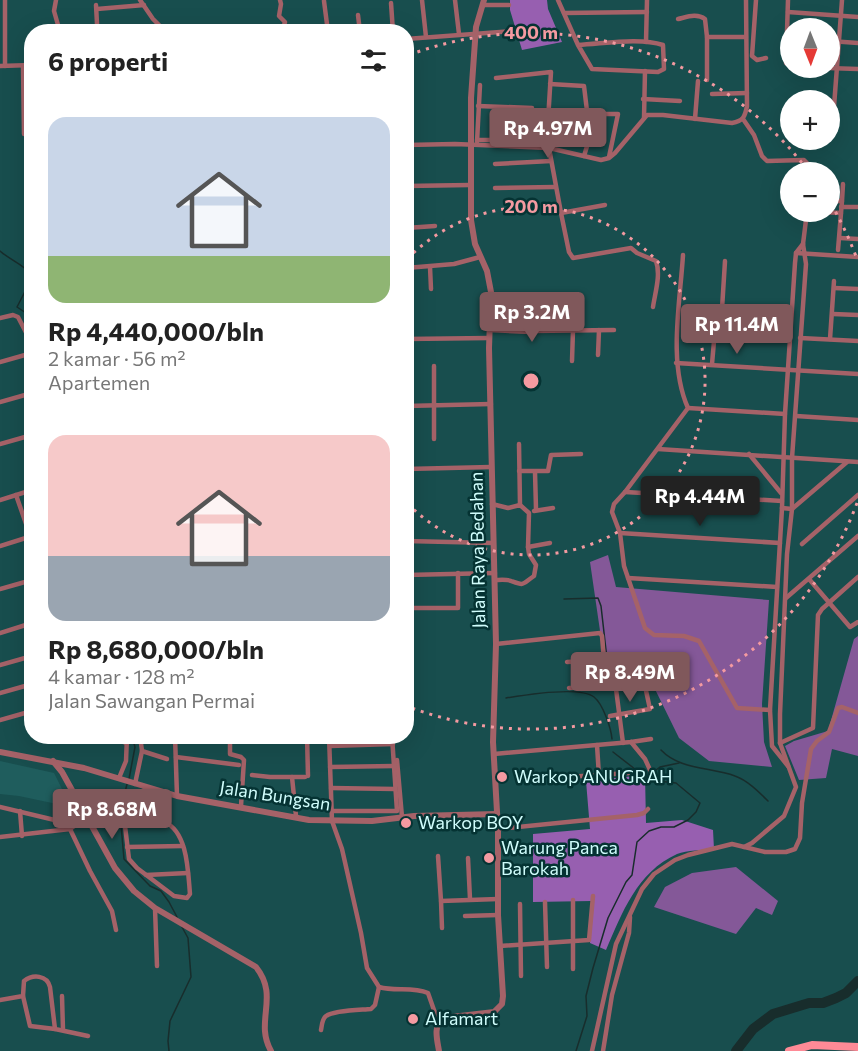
<!DOCTYPE html>
<html lang="id">
<meta charset="utf-8">
<style>
body{margin:0;font-family:Commissioner,sans-serif;background:#f2f2f2;color:#222;height:100vh;display:flex;flex-direction:column;font-size:22px;white-space:nowrap}
*{box-sizing:border-box;margin:0}
p{font-size:20px;color:#767676}
.icon{flex:none;width:33px;height:33px;fill:none;stroke:currentColor;stroke-width:2;stroke-linecap:round;stroke-linejoin:round}
.map{position:relative;flex:1;overflow:hidden}
.panel{position:absolute;left:24px;top:24px;width:390px;height:720px;display:flex;flex-direction:column;background:#fff;border-radius:24px;box-shadow:0 6px 24px #0002}
.panel>*{flex:none}
.needle{width:39px;rotate:179deg}
.buttons{position:absolute;left:780px;top:18px;display:grid;gap:12px}
.buttons a{display:grid;place-items:center;width:60px;height:60px;border-radius:50%;background:#fff;box-shadow:0 6px 24px #0002;font-size:30px}
.price{position:absolute;translate:-50% -51px;padding:0 14px;border-radius:6px;background:#80585b;color:#fff;font-size:20px;line-height:39px;filter:drop-shadow(0 2px 3px #0008)}
.price::after{content:'';position:absolute;left:50%;top:36px;width:18px;height:14px;margin-left:-9px;background:inherit;clip-path:polygon(0 0,100% 0,50% 100%)}
.price.current{background:#222;color:#fff}
ul{padding:0;list-style:none}
li{display:grid;align-content:center;gap:12px;height:318px;padding:0 24px}
li span{display:grid;place-items:center;height:186px;border-radius:18px;color:#555}
li>.icon{margin-inline-start:auto}
span .icon{width:108px;height:108px;fill:#fffc;stroke-width:1}
li b{font-size:26px}
h2{display:flex;justify-content:space-between;align-items:center;height:72px;padding:0 24px;font-size:26px}
.map>svg:first-child{display:block}
.built{fill:#1f5d5d}
.green{fill:#845898}
.forest{fill:#975fb0}
.lines{fill:none;stroke-linecap:round;stroke-linejoin:round}
.stream{stroke:#182d2c;stroke-width:1.5}
.river{stroke:#182d2c;stroke-width:10}
.minor{stroke:#a56268;stroke-width:4.5}
.tertiary{stroke:#a56268;stroke-width:6}
.trunk{stroke:#fe8a96;stroke-width:8}
.ring{fill:none;stroke:#f49aa1;stroke-width:3;stroke-dasharray:3 6}
.poi-dot{fill:#f49aa1;stroke:#053333;stroke-width:2}
.labels{text-anchor:middle;stroke-width:5;stroke-linejoin:round;paint-order:stroke}
.street-label{font-size:18px;fill:#d0fdfc;stroke:#053333}
.poi-label{font-size:18px;fill:#d0fdfc;stroke:#053333;text-anchor:start}
.centre{fill:#f49aa1;stroke:#053333;stroke-width:3}
.ring-label{font-size:18px;text-anchor:middle;font-weight:bold;fill:#f49aa1;stroke:#053333;stroke-width:5;stroke-linejoin:round;paint-order:stroke}
</style>
<div class="map">
<svg width="858" height="1051" viewBox="0 0 858 1051">
<rect width="100%" height="100%" fill="#184e4e"/>
<path class="built" d="M0 761 54 773 71 807 19 796 0 794Z"/>
<g class="green">
<path d="M608 555 616 587 769 600 762 704 764 742 772 767 709 761 679 738 650 679H607L590 562Z"/>
<path d="M858 636V756L832 749 826 778 799 780 785 746 794 741 828 731 854 639Z"/>
<path d="M736 867 778 901 772 915 756 908 736 934 654 907 665 887 692 873Z"/>
</g>
<g class="forest">
<path d="M510 0H547L548 9 562 42 522 50 510 10Z"/>
<path d="M645 775 646 823 682 820 713 830 714 849C703 850 687 850 677 854 637 872 622 913 606 950L590 943 591 901 533 902V834L590 829 586 781Z"/>
</g>
<g class="lines">
<g class="stream">
<path d="M0 251C10 260 23 264 32 275"/>
<path d="M32 278 17 307 26 313 32 321"/>
<path d="M564 599 598 598 601 606 607 659 613 682"/>
<path d="M506 698C524 695 580 686 594 697 603 704 611 728 612 739"/>
<path d="M661 750C680 770 710 767 735 776 747 780 759 792 768 801"/>
<path d="M129 779 135 747 132 736"/>
<path d="M649 779 648 776 660 767 679 763"/>
<path d="M127 784 120 813 124 859 150 886 161 891 169 902 177 917"/>
<path d="M169 1051 168 1041 170 1021 191 977 188 938 182 927"/>
<path d="M576 1051 587 1016 586 996 593 968 608 918 626 882 632 875 637 842 649 831 661 827H674L688 820 696 812 700 803 676 783 649 780 613 752"/>
</g>
<path class="river" d="M736 1051 753 1029 773 1014 809 1003H823L836 998 846 993 858 981"/>
<g class="minor">
<path d="M5 0V66"/>
<path d="M140 0 153 19 166 32"/>
<path d="M280 0 281 4 279 16 285 22 282 32"/>
<path d="M422 0 426 37"/>
<path d="M455 0 459 34"/>
<path d="M558 0 578 45 592 69 658 72 664 69 663 45C639 37 603 44 578 45"/>
<path d="M756 0 752 56 757 60 766 58"/>
<path d="M788 0 786 63 790 65"/>
<path d="M324 1 328 32"/>
<path d="M391 3 393 32"/>
<path d="M96 5 97 24"/>
<path d="M483 5H509"/>
<path d="M97 9 144 5"/>
<path d="M788 12 858 17"/>
<path d="M564 13 647 12"/>
<path d="M358 15 360 32"/>
<path d="M678 19C687 17 697 13 705 19L707 37H746"/>
<path d="M50 32 58 25 54 11 56 0"/>
<path d="M139 32 158 25"/>
<path d="M406 39 512 31"/>
<path d="M830 41 858 43"/>
<path d="M646 42 647 0"/>
<path d="M0 66 32 65"/>
<path d="M23 66 24 134"/>
<path d="M827 68 858 69"/>
<path d="M707 80V37"/>
<path d="M712 94 747 93"/>
<path d="M643 99 680 101"/>
<path d="M478 106 532 108"/>
<path d="M549 113 583 114 587 111 584 86 550 84"/>
<path d="M644 118 645 71"/>
<path d="M695 119 698 81"/>
<path d="M743 119 754 135 762 156 767 161 804 160 807 163 808 172"/>
<path d="M833 120 842 0"/>
<path d="M477 140H541L547 137 551 72 496 78"/>
<path d="M477 142 480 85"/>
<path d="M406 145 455 144 549 148 601 160 609 158 615 153 647 115H663L732 123C743 121 745 117 747 106L746 0"/>
<path d="M549 148 561 213 605 205"/>
<path d="M584 156 597 114H618L609 157"/>
<path d="M495 164 551 161"/>
<path d="M406 186 470 185"/>
<path d="M495 188 555 187"/>
<path d="M842 201 843 184"/>
<path d="M841 207H858"/>
<path d="M822 212 841 213 842 201H830"/>
<path d="M561 213 569 252 573 258 631 248 637 253 656 261C661 275 655 293 653 307"/>
<path d="M406 228 435 226"/>
<path d="M840 238 858 239"/>
<path d="M838 250 841 213"/>
<path d="M796 253 858 257"/>
<path d="M683 255C680 304 668 363 688 408L625 492 614 504 612 512 620 533 624 566 645 628 654 635 684 636 699 641 737 708 770 710"/>
<path d="M430 267 431 289"/>
<path d="M406 268 454 264 480 257"/>
<path d="M834 288 858 289"/>
<path d="M833 314 858 315"/>
<path d="M0 318 13 315 18 317 32 344"/>
<path d="M721 325 725 261"/>
<path d="M490 330 531 332 533 330 532 308"/>
<path d="M532 331 614 330"/>
<path d="M800 338 858 341"/>
<path d="M406 339 489 338"/>
<path d="M830 339 834 281"/>
<path d="M598 355 599 330"/>
<path d="M572 361 573 330"/>
<path d="M0 362 32 353"/>
<path d="M676 363 858 374"/>
<path d="M712 364 715 330 718 325 790 328"/>
<path d="M434 366V439"/>
<path d="M0 402 32 393"/>
<path d="M406 406 491 404"/>
<path d="M688 408 785 414"/>
<path d="M796 416 858 420"/>
<path d="M0 444 32 435"/>
<path d="M519 444 520 505"/>
<path d="M658 449 858 462"/>
<path d="M749 454 781 493"/>
<path d="M406 469 491 467"/>
<path d="M519 471H548L551 455 581 454"/>
<path d="M535 472 536 509"/>
<path d="M625 492 782 501"/>
<path d="M16 495 32 541"/>
<path d="M0 500 32 490"/>
<path d="M492 504 508 508 520 505 529 513 528 547 529 554 536 565 534 576C521 585 525 586 511 581 507 579 499 580 495 580"/>
<path d="M782 508 792 509 847 462"/>
<path d="M534 511 553 508"/>
<path d="M620 533 780 543"/>
<path d="M406 541 493 543"/>
<path d="M802 544 858 495"/>
<path d="M0 546 32 536"/>
<path d="M528 547 550 543"/>
<path d="M406 575 495 573"/>
<path d="M628 578 777 587"/>
<path d="M809 579 850 627 858 622"/>
<path d="M0 589 32 580"/>
<path d="M786 598 858 536"/>
<path d="M406 608H458V573"/>
<path d="M0 633 32 623"/>
<path d="M496 644 600 633 602 636 606 685"/>
<path d="M567 662 604 660"/>
<path d="M0 665 32 656"/>
<path d="M569 688 613 686 616 689 623 743"/>
<path d="M0 693 32 684"/>
<path d="M610 716 650 709 645 686"/>
<path d="M0 720 32 711"/>
<path d="M105 736 127 743"/>
<path d="M175 736 177 796"/>
<path d="M230 736V754L241 757 244 760 241 806"/>
<path d="M307 736 308 776"/>
<path d="M329 736 332 821 342 849 361 933 367 968 379 987C395 992 412 986 428 993L435 1013 440 1020"/>
<path d="M631 742 645 759 651 772"/>
<path d="M780 743 813 728 818 615 822 609 858 577"/>
<path d="M597 745 599 776"/>
<path d="M330 746 393 744"/>
<path d="M142 751 167 759"/>
<path d="M494 754 631 742 651 739"/>
<path d="M176 757 239 765"/>
<path d="M397 760 402 817"/>
<path d="M788 766 772 746 770 710 782 508 785 414 795 263 796 253 803 244"/>
<path d="M330 767 394 766"/>
<path d="M252 775 270 777H305"/>
<path d="M292 777 296 816"/>
<path d="M567 777 629 773"/>
<path d="M119 778 126 761 127 736"/>
<path d="M135 784 142 751 140 736"/>
<path d="M331 788 395 789"/>
<path d="M0 807 63 822 70 829 90 871 112 911 116 930"/>
<path d="M20 811 22 836"/>
<path d="M332 811H397L392 736"/>
<path d="M140 820C148 820 156 819 164 822 188 831 188 873 190 894L187 898 174 896 137 868 129 859 125 826 126 822Z"/>
<path d="M140 820 145 787"/>
<path d="M498 829 637 815 644 813 648 809"/>
<path d="M0 837 70 829 88 817"/>
<path d="M127 847 183 846"/>
<path d="M744 847 752 843 784 816 796 787 780 743V714L787 554 792 509V458L806 264 803 244 807 212"/>
<path d="M438 856 441 901 498 899"/>
<path d="M468 858 470 899"/>
<path d="M146 875 188 873"/>
<path d="M573 900V969"/>
<path d="M441 901 442 928"/>
<path d="M545 902 547 967"/>
<path d="M520 904 521 976"/>
<path d="M155 908 157 966"/>
<path d="M465 916 498 915"/>
<path d="M500 946 589 940 593 896"/>
<path d="M23 996 30 1026 55 1029"/>
<path d="M62 996 63 1030"/>
<path d="M0 1000 23 996 24 981C33 974 47 975 50 987L55 1029 88 1036"/>
<path d="M321 1030C322 1025 322 1019 326 1016 335 1010 360 1010 371 1009L375 1005 379 987"/>
<path d="M592 1051 616 944 642 889 654 874 675 860 688 855 732 844 765 852H786L795 849 800 838 802 803 811 749 817 741 829 732 838 708 842 707 858 713"/>
<path d="M603 1051 612 995 629 933 630 917"/>
</g>
<g class="tertiary">
<path d="M0 752 84 768 177 796 309 820 372 821 414 816 497 814"/>
<path d="M53 761 62 772 115 868 134 891 155 908 256 967C280 997 254 1021 271 1051"/>
<path d="M439 1051C437 1039 433 1026 443 1018L494 1012 502 1004 503 996 498 915V829L493 742 496 644 489 348 491 292 487 271 475 244 471 220V98L476 27 484 0"/>
</g>
<path class="trunk" d="M789 1051 812 1045 858 1047"/>
</g>
<g class="ring">
<path d="M407 259A174 174 0 1 1 407 503"/>
<path d="M857 503A348 348 0 0 1 409 707M409 55A348 348 0 0 1 809 172M831 204A348 348 0 0 1 857 259"/>
</g>
<g class="poi-dot">
<circle cx="502" cy="777" r="6"/>
<circle cx="406" cy="823" r="6"/>
<circle cx="489" cy="858" r="6"/>
<circle cx="413" cy="1019" r="6"/>
</g>
<g class="labels">
<g class="street-label">
<text transform="translate(478 550) rotate(-91)" y="6">Jalan Raya Bedahan</text>
<text transform="translate(275 796) rotate(9)" y="6">Jalan Bungsan</text>
</g>
<g class="poi-label">
<text x="514" y="783">Warkop ANUGRAH</text>
<text x="418" y="829">Warkop BOY</text>
<text x="501" y="854">Warung Panca<tspan x="501" dy="21">Barokah</tspan></text>
<text x="425" y="1025">Alfamart</text>
</g>
</g>
<circle cx="531" cy="381" r="9" class="centre"/>
<g class="ring-label">
<text x="531" y="39">400 m</text>
<text x="531" y="213">200 m</text>
</g>
</svg>
<div class="buttons">
<a><svg class="needle" viewBox="-14 -14 28 28"><path d="M0-13l5 13h-10z" fill="#e53935"/><path d="M0 13l5-13h-10z" fill="#767676"/></svg></a>
<a>+</a>
<a>−</a>
</div>
<b class="price" style="left:548px;top:159px">Rp 4.97M</b>
<b class="price" style="left:532px;top:343px">Rp 3.2M</b>
<b class="price" style="left:737px;top:355px">Rp 11.4M</b>
<b class="price current" style="left:700px;top:527px">Rp 4.44M</b>
<b class="price" style="left:630px;top:703px">Rp 8.49M</b>
<b class="price" style="left:112px;top:840px">Rp 8.68M</b>
<section class="panel">
<h2>6 properti<svg class="icon" aria-label="filters" viewBox="0 0 24 24"><path d="M4 7h16M4 17h16"/><circle cx="9" cy="7" r="2"/><circle cx="15" cy="17" r="2"/></svg></h2>
<ul>
<li><span style="background:linear-gradient(#c9d6e8 75%,#8fb573 0)"><svg class="icon" aria-label="home" viewBox="0 0 24 24"><path d="M3 11l9-7 9 7M6 9v11h12V9"/></svg></span><div><b>Rp 4,440,000/bln</b><p>2 kamar · 56 m²</p><p>Apartemen</p></div></li>
<li><span style="background:linear-gradient(#f6c9c9 65%,#9aa5b1 0)"><svg class="icon" aria-label="home" viewBox="0 0 24 24"><path d="M3 11l9-7 9 7M6 9v11h12V9"/></svg></span><div><b>Rp 8,680,000/bln</b><p>4 kamar · 128 m²</p><p>Jalan Sawangan Permai</p></div></li>
</ul>
</section>
</div>
